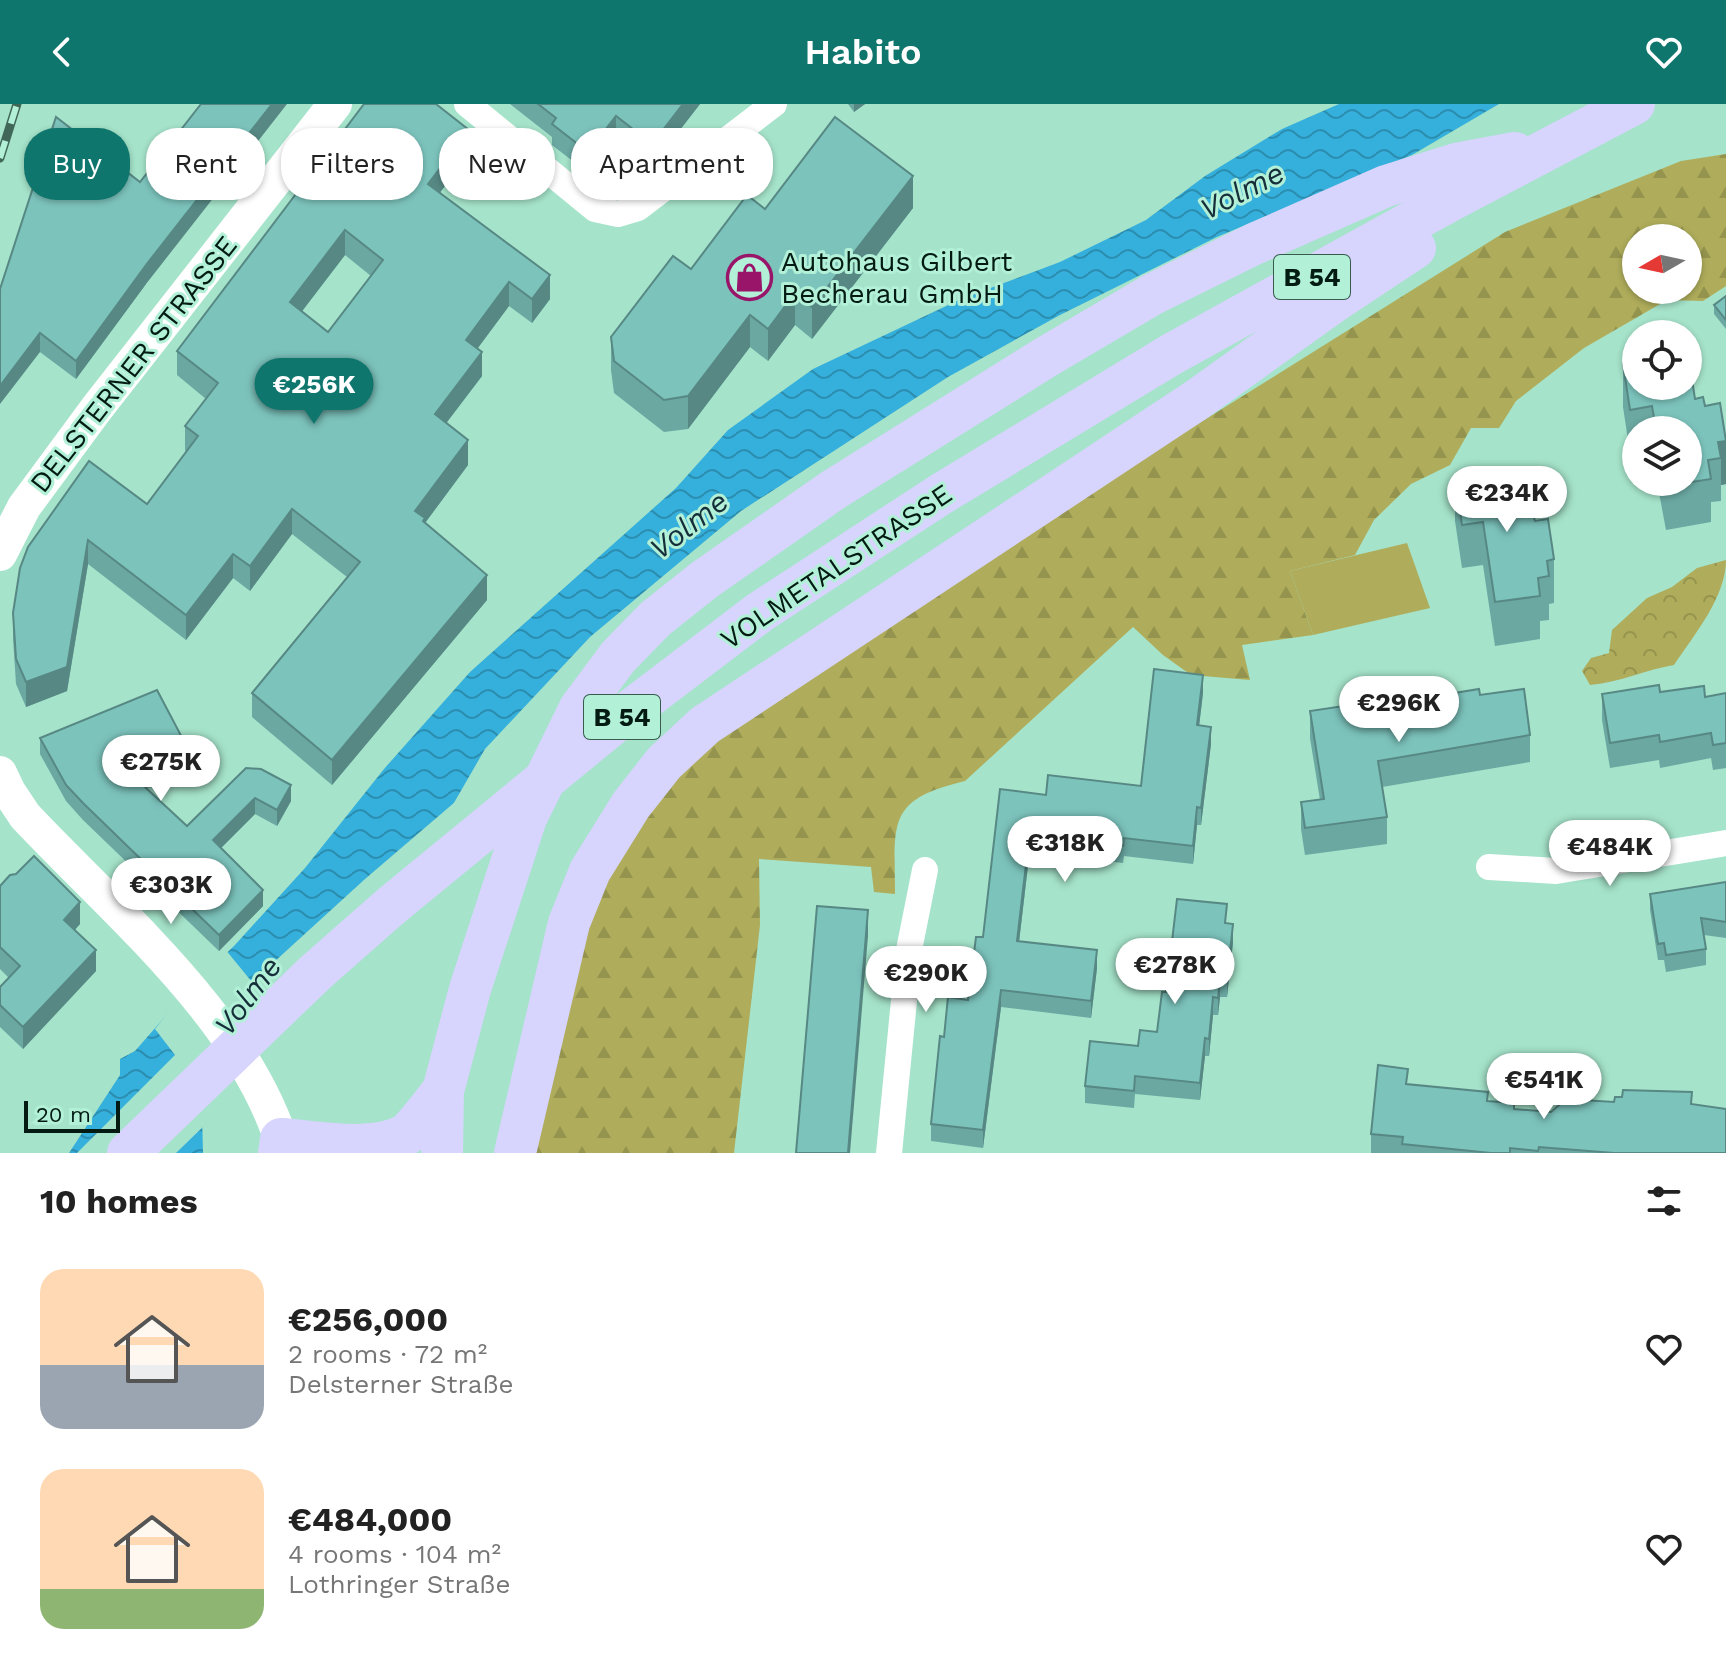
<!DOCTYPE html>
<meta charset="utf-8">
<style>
body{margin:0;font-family:"Work Sans",sans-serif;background:#f6f6f6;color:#222;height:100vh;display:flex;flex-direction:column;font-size:30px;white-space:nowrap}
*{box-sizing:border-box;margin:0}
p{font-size:26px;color:#767676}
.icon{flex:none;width:44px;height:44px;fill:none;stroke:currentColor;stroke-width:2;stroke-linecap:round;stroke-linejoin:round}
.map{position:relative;height:1049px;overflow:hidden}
.details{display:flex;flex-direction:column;background:#fff;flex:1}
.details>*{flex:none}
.hud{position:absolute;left:24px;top:24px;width:800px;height:72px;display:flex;gap:16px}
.needle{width:52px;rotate:261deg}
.controls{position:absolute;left:1622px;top:120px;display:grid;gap:16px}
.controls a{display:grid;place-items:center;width:80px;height:80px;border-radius:50%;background:#fff;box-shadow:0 2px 6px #0004;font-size:40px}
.scale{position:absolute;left:24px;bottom:20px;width:96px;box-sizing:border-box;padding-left:8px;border:4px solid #031b13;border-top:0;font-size:22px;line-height:28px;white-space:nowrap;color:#031b13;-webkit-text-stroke:6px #b2f0d7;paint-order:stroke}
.price{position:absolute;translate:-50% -68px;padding:0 18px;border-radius:28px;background:#fff;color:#222;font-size:26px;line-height:52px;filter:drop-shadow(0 2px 4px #0008)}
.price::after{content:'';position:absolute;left:50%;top:48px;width:24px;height:18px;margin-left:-12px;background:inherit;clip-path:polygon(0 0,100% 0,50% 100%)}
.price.on{background:#0f766e;color:#fff}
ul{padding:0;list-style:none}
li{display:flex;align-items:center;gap:24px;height:200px;padding:0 40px}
li span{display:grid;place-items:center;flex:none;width:224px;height:160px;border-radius:24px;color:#555}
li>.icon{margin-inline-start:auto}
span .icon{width:96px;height:96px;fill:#fffc;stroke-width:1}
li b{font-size:34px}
h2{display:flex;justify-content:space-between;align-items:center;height:96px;padding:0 40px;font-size:34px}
.pill{padding:0 28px;border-radius:32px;background:#fff;box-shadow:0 2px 6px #0004;font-size:28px;line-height:72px}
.pill.on{background:#0f766e;color:#fff}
header{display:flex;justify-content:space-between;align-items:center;height:104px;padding:0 40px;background:#0f766e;color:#fff;font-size:36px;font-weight:600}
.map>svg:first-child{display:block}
.forest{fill:url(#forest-firs);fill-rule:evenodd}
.park{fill:url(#park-crowns)}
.garden{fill:#afad5b}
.water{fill:url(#water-waves)}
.pier{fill:#a5e3ca}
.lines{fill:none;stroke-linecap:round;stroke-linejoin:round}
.minor{stroke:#fff;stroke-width:26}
.tertiary{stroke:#fff;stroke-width:34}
.primary{stroke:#d7d4fd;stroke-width:42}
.rail-casing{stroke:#416759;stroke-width:9}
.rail{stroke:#b2f0d7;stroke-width:6;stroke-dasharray:18;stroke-linecap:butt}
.wall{fill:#6ba8a2;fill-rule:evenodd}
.shaded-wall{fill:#578884}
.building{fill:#7cc3bc;stroke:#578884;stroke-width:2;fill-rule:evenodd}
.labels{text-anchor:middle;stroke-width:6;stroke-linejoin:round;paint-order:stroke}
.shield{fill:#b2f0d7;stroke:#385b4e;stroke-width:2}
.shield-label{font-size:26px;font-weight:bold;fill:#031b13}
.poi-label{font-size:28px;fill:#031b13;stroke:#b2f0d7;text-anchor:start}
.street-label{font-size:28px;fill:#031b13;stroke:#b2f0d7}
.water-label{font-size:30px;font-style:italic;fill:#152e39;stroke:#b2f0d7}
</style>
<header><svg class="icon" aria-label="back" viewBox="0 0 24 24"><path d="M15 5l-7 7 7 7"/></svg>Habito<svg class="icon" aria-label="heart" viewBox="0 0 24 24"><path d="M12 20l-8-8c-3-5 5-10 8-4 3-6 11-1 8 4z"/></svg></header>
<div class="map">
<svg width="1726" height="1049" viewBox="0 0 1726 1049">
<defs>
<pattern id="forest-firs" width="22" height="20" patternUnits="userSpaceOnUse" patternTransform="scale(2)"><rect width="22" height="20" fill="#afad5b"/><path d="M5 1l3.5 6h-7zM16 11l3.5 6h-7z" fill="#95944e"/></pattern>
<pattern id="park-crowns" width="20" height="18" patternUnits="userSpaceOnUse" patternTransform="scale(2)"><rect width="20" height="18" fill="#afad5b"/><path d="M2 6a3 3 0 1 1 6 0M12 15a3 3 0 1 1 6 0" fill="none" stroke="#95944e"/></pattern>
<pattern id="water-waves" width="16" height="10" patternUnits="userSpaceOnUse" patternTransform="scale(2)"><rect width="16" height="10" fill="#35afdb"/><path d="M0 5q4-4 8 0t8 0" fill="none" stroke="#2b8eb0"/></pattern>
</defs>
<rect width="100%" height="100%" fill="#a5e3ca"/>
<path class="forest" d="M1726 50V182L1703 197 1667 196 1584 244 1516 297 1499 324H1471L1450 361 1411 380 1374 416 1355 451 1290 467 1313 531 1242 541 1250 576 1191 571 1163 551 1133 523 965 677C886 696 895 718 895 790L874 788 871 763 759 755 760 821 734 1049H528L597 779 637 711 715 629 1153 348 1505 128 1681 57ZM1636 134H1688V186H1636Z"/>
<path class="park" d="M1726 456C1726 493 1694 531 1674 561 1644 566 1622 578 1590 581L1582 567 1591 554 1609 549 1612 526 1647 494 1672 483 1697 464Z"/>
<path class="garden" d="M1407 439 1430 504 1313 531 1290 467Z"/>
<path class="water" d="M1339 0H1499L1412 51 1217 133 1060 211 948 273 741 407 590 533 485 645 394 803 202 1011 203 1049H69L120 971V955L135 947 191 883 234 842 305 764 384 665 470 568 676 384 728 326 813 265 961 195 1060 158 1146 116 1205 72 1282 25Z"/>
<path class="pier" d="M462 692 397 806 318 899 206 1013V1020L176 1049H77L175 951 155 925 188 883 225 845 252 878 365 775Z"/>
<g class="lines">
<g class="minor">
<path d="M467 0 595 105 618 110 638 104 774 0"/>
<path d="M1489 763 1556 767 1726 739"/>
<path d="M889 1049 909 846 925 766"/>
</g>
<g class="tertiary">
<path d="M0 450 24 403 97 304 335 0"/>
<path d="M0 669 9 688 25 712C116 809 249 918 285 1049"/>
</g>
<g class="primary">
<path d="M128 1049 316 868 391 802 614 619 760 508 941 390 1172 250 1453 95 1634 0"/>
<path d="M279 1049 281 1035C321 1038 374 1049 407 1030 420 1017 431 1001 443 987"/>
<path d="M442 1049 443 987 470 885 526 714 580 604 618 553 655 515 704 476 833 386 1046 253 1153 190 1254 140 1386 82 1456 60 1515 49"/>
<path d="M515 1049 569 819 590 767 631 701 664 659 705 621 1198 295 1335 197 1415 144"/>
</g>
<defs>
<path id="rail" d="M0 54 17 0"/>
</defs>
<use href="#rail" class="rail-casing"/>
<use href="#rail" class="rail"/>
</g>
<g class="wall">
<path d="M364 0 469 51 440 88 550 195 532 219 509 202 477 245 482 272 446 319 468 361 425 419 487 496 332 681 252 613V589L347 473 292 430 250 487 233 474 186 536 88 460 67 587 26 603 16 580 13 534V509L20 464 147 400 186 348 185 346V322L206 295 177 271V247ZM345 151 371 172 328 228 302 207Z"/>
<path d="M510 0H700L652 62 616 34 588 69 552 41V33Z"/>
<path d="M848 0H865L854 8Z"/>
<path d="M140 78 146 180 76 275 40 248 0 185Z"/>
<path d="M913 104 812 235 795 221 768 257 750 243 688 325 664 328 614 289 611 266V233L691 165 765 105Z"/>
<path d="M1726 192V225L1714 210V201Z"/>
<path d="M1623 260 1695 295 1705 302 1720 299 1726 380 1721 381V397L1711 398V418L1666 426 1657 378H1688V326H1636V348L1630 349 1623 303Z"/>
<path d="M1455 374 1510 386 1524 411 1535 417 1554 455V499L1549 500V516L1540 517V535L1495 542 1483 461 1462 464 1455 417Z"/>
<path d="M1660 588 1705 593 1726 589V664L1713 666 1711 654 1660 664 1659 656 1610 664 1602 616V590Z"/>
<path d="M1203 589 1199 622 1211 640 1201 721H1197L1193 760 1124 752 1123 759 1050 751V755L1029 753 1019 838 1097 864 1091 914 1001 903 983 1044 931 1037V1020L944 933 968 896 983 833 1046 691 1141 682Z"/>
<path d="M1480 591 1530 631V658L1382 683 1387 713V740L1305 751 1301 725V698L1320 696 1310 634V607L1418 595Z"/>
<path d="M40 634 197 662V678L146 684 187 722 246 664 291 697 277 722 255 710 221 744 263 802 219 847 83 716 66 697 40 650Z"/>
<path d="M1726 778V834L1704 831 1706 845V861L1666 868 1664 856H1658L1650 806V790Z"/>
<path d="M0 782 80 820 75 826 96 867 23 945 0 923V884L9 874 0 865Z"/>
<path d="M1227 820 1233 838 1227 893H1220L1218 911H1213L1209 952H1205L1200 996 1135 990 1134 1004 1085 999V982L1157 928 1166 888Z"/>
<path d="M1408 980 1488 997 1514 1005 1551 1008 1614 998 1692 1000 1726 1049H1371V1030Z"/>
</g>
<g class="shaded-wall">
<path d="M272 0H287L146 180 76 275V257L146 161Z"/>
<path d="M683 0H700L652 62V40Z"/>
<path d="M854 0H865L854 8Z"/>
<path d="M616 12V34L588 69V48Z"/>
<path d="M469 26V51L428 104V80Z"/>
<path d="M913 72V104L812 235V203Z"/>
<path d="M345 126V151L290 223V198Z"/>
<path d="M550 171V195L532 219V195Z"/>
<path d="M509 178V202L466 260V236Z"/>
<path d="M795 189V221L768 257V225Z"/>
<path d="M750 211V243L688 325V292Z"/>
<path d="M40 229V248L0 300V282Z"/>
<path d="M482 248V272L435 334V310Z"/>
<path d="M468 336V361L425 419 415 407Z"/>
<path d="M1726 337V380L1721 381V354L1718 338Z"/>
<path d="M292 405V430L250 487V462Z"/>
<path d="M88 436V460L67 587 26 603V578Z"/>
<path d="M233 450V474L186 536V511Z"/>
<path d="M487 471V496L332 681V656Z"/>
<path d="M1203 571V589L1197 639V621Z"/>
<path d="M1211 623V640L1201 721V704Z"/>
<path d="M291 681V697L277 722V706Z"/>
<path d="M255 694V710L213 752V736Z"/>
<path d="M1197 703V721L1193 760V742Z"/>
<path d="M1029 735V753L1017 855V837Z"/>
<path d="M263 786V802L219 847V831Z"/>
<path d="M80 798V820L64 837V816Z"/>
<path d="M868 806V832L850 1049H848Z"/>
<path d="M1233 820V838L1227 893V876Z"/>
<path d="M96 846V867L23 945V923Z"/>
<path d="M1097 846V864L1091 914V897Z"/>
<path d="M1220 875V893L1218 911V894Z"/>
<path d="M1001 886V903L983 1044V1026Z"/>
<path d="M1213 893V911L1209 952V935Z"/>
<path d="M1205 934V952L1200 996V979Z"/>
</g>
<g class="building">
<path d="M201 0H272L146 161 76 257 40 229 0 282V185L56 13 140 78Z"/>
<path d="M364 0H436L469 26 428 80 550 171 532 195 509 178 466 236 482 248 435 310 468 336 415 407 425 414 423 417 487 471 332 656 252 589 360 458 292 405 250 462 233 450 186 511 88 436 67 563 26 578 16 555 13 509 20 464 28 443 89 357 147 400 198 332 185 322 218 279 177 247ZM345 126 383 156 328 228 290 198Z"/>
<path d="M538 0H683L652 40 616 12 588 48 552 20 556 14Z"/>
<path d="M835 13 913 72 812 203 795 189 768 225 750 211 688 292 664 296 614 257 611 233 673 152 691 165 747 91 765 105Z"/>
<path d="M1726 192V216L1714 201Z"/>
<path d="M1636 258V282H1688V269H1691L1695 295 1703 293 1705 302 1720 299 1726 337 1718 338 1721 354 1708 356 1711 375 1666 382 1665 378H1688V326H1656L1652 302 1630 306 1623 260Z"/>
<path d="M1507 366 1510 386 1520 385 1524 411 1533 410 1535 417 1548 415 1554 455 1547 457 1549 472 1538 474 1540 492 1495 498 1483 418 1462 421 1455 374Z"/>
<path d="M1154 565 1203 571 1197 621 1211 623 1201 704 1197 703 1193 742 1124 734 1123 742 1050 733V738L1029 735 1017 837 1097 846 1091 897 1001 886 983 1026 931 1020 940 932 944 933 948 893 968 896 976 833H983L1000 685 1046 691 1048 671 1141 682Z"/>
<path d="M1659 581 1660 588 1704 582 1705 593 1726 589V639L1713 641 1711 629 1660 638 1659 631 1610 639 1602 590Z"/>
<path d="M1479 585 1480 591 1524 585 1530 631 1378 657 1387 713 1305 724 1301 698 1324 695 1310 607 1418 591V595Z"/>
<path d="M157 586 197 662 131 670 187 722 246 664 261 665 291 681 277 706 255 694 213 736 263 786 219 831 83 699 66 681 40 634Z"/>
<path d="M34 752 80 798 64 816 96 846 23 923 0 901V883L20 862 0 843V782L10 771 16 770Z"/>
<path d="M1726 778V818L1701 814 1706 845 1666 851 1664 839 1658 840 1650 790Z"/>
<path d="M1177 795 1227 800 1225 819 1233 820 1227 876 1220 875 1218 894 1213 893 1209 935 1205 934 1200 979 1135 972 1134 987 1085 982 1090 937 1138 942 1140 926 1157 928 1162 888H1166Z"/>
<path d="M817 802 868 806 848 1049H796Z"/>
<path d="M1378 961 1408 965 1406 980 1488 988 1487 997 1514 999V1005L1551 1008 1566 995 1614 998 1615 993H1622L1623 986 1692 988 1691 1000 1726 1005V1049H1614L1539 1043 1538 1047 1510 1044V1049H1491L1402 1040 1403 1033 1371 1030Z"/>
</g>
<defs>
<symbol id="shop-ring" viewBox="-11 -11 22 22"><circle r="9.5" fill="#b2f0d7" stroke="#98156a" stroke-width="1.5"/><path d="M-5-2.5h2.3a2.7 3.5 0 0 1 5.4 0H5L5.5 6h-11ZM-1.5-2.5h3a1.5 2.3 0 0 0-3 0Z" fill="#98156a"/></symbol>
</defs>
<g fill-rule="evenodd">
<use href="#shop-ring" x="724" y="148" width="51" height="51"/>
</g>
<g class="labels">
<g class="shield">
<rect x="1274" y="151" width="76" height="44" rx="6"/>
<rect x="584" y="591" width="76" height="44" rx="6"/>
</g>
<g class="shield-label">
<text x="1312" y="182">B 54</text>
<text x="622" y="622">B 54</text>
</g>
<g class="poi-label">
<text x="781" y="167">Autohaus Gilbert<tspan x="781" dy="32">Becherau GmbH</tspan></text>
</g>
<g class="street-label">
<text transform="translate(133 260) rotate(-52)" y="10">DELSTERNER STRASSE</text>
<text transform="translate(836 462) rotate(-34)" y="10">VOLMETALSTRASSE</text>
</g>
<g class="water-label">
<text transform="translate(1242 87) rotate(-27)" y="10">Volme</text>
<text transform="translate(689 421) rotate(-38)" y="10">Volme</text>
<text transform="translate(248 892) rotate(-53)" y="10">Volme</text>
</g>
</g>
</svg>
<div class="controls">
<a><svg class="needle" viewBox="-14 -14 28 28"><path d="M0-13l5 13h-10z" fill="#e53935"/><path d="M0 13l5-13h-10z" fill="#767676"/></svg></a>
<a><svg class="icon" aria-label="locate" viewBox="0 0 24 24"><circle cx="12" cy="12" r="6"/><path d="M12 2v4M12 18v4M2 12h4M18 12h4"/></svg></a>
<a><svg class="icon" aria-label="layers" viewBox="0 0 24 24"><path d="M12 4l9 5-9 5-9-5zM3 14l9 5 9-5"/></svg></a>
</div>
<div class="scale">20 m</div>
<b class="price on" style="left:314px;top:322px">€256K</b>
<b class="price" style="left:1507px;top:430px">€234K</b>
<b class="price" style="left:1399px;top:640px">€296K</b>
<b class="price" style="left:161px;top:699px">€275K</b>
<b class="price" style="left:1065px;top:780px">€318K</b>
<b class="price" style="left:1610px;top:784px">€484K</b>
<b class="price" style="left:171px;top:822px">€303K</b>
<b class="price" style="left:1175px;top:902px">€278K</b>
<b class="price" style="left:926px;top:910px">€290K</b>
<b class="price" style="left:1544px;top:1017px">€541K</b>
<div class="hud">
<a class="pill on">Buy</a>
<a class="pill">Rent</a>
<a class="pill">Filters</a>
<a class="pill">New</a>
<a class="pill">Apartment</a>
</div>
</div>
<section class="details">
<h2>10 homes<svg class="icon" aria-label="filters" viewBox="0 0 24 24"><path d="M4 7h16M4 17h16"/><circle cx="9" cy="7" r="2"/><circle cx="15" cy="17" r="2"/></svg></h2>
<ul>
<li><span style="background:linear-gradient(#ffd9b3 60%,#9aa5b1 0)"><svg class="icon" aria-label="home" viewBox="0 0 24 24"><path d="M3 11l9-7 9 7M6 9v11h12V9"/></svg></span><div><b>€256,000</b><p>2 rooms · 72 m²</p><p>Delsterner Straße</p></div><svg class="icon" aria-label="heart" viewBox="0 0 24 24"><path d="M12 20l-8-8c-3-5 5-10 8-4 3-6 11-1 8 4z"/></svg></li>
<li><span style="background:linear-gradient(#ffd9b3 75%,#8fb573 0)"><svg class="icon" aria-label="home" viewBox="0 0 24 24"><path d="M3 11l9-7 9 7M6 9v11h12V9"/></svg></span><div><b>€484,000</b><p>4 rooms · 104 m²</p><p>Lothringer Straße</p></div><svg class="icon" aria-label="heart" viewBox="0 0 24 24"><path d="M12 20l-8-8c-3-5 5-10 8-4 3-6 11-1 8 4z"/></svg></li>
</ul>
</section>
